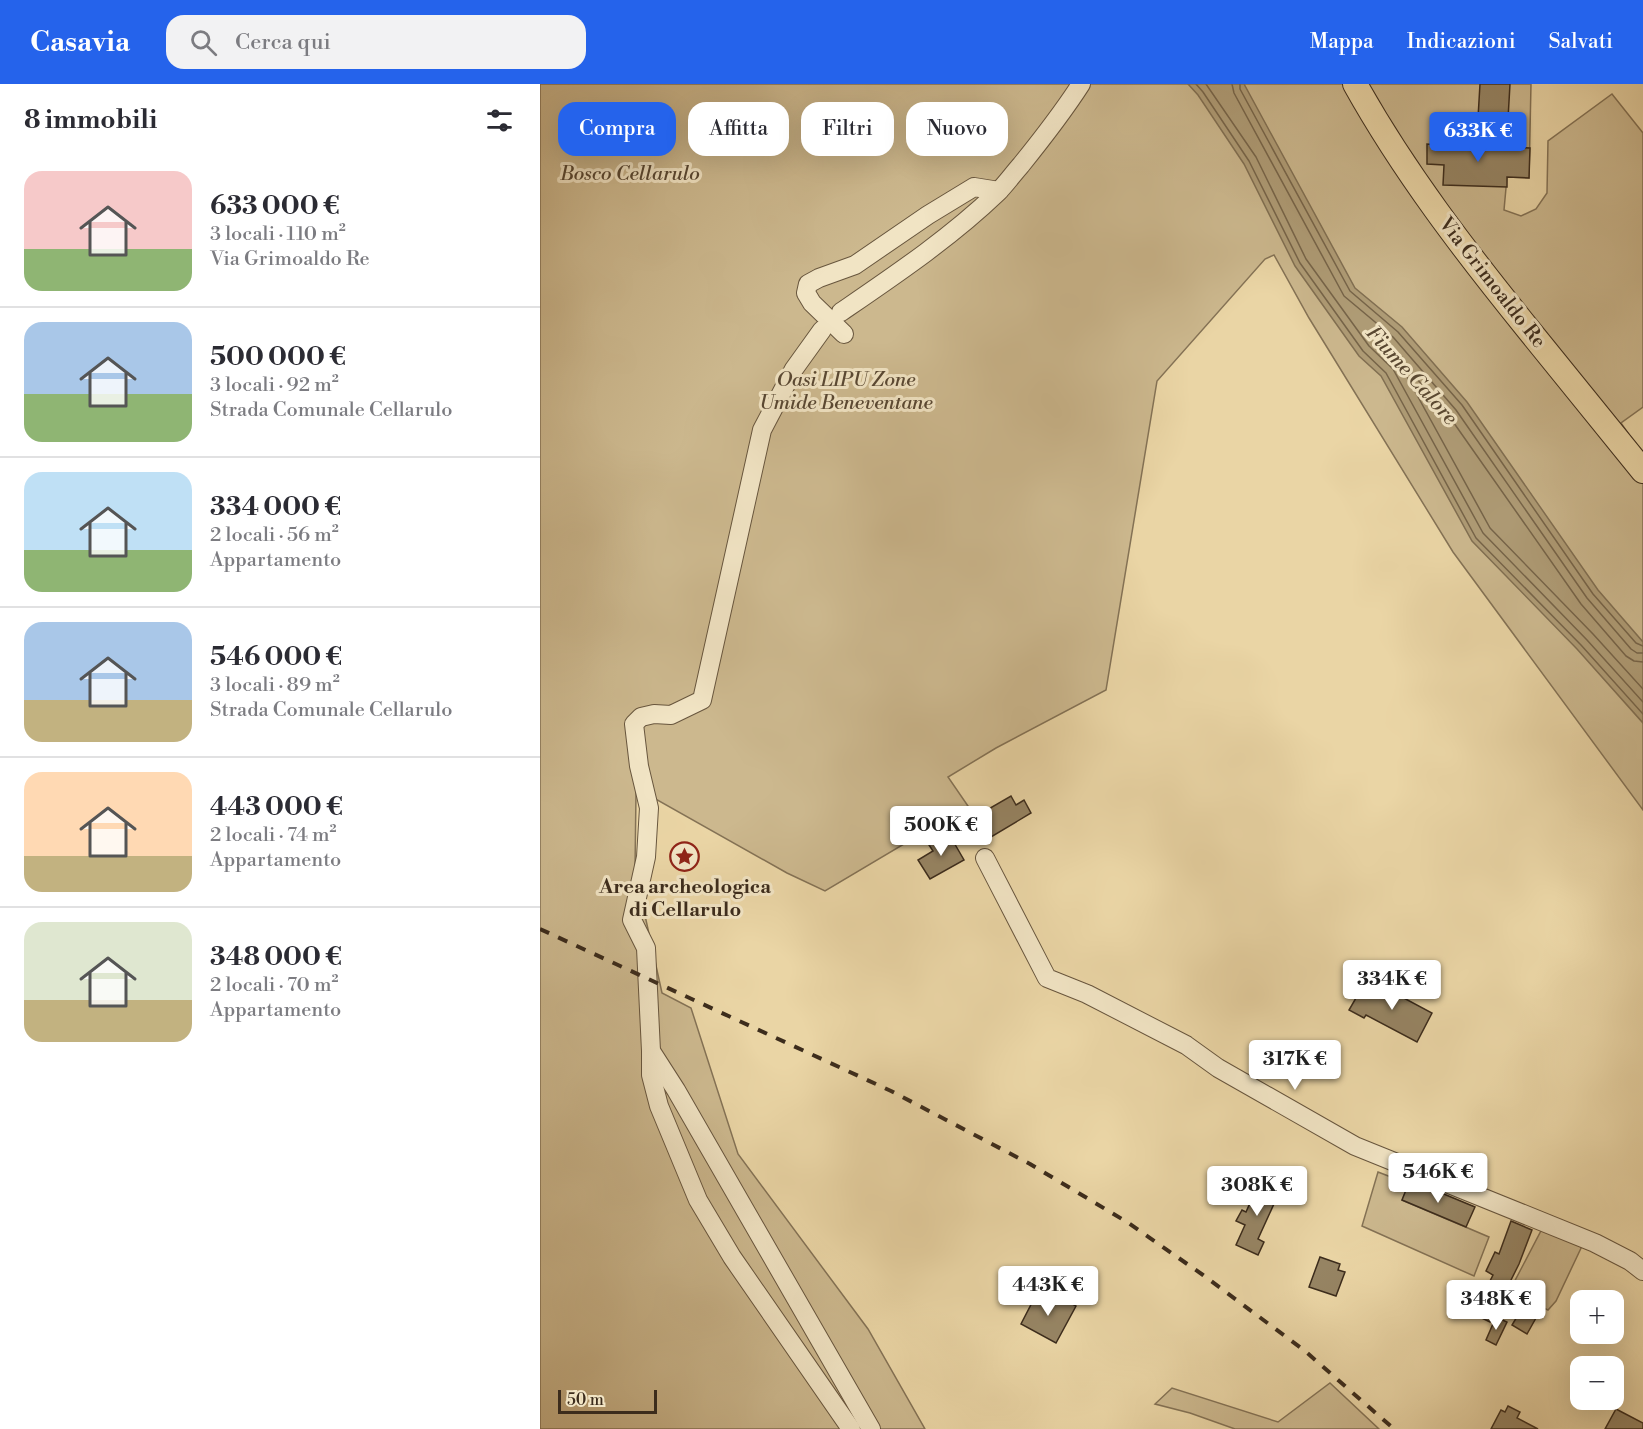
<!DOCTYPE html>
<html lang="it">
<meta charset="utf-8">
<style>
body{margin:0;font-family:"Libre Bodoni",serif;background:#f2f2f3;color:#2b2b33;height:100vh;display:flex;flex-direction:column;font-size:22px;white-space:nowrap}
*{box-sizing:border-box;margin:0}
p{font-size:20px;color:#7c7c81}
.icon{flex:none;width:33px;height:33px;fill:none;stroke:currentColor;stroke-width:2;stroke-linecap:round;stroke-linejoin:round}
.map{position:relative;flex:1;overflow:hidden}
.sheet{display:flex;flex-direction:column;background:#fff;width:540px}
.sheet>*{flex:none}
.hud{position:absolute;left:18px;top:18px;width:570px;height:54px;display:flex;gap:12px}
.fabs{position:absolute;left:1030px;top:1206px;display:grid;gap:12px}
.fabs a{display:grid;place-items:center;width:54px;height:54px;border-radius:12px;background:#fff;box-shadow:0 6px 24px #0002;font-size:30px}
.scale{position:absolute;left:18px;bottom:15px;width:99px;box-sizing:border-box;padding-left:6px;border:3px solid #3c2c1c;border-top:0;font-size:16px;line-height:21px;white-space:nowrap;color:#3c2c1c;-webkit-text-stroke:4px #f1e4c4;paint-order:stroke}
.price{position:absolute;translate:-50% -51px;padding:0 14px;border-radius:6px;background:#fff;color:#222;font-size:20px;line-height:39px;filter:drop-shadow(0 2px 3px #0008)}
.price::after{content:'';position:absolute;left:50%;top:36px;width:18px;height:14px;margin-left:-9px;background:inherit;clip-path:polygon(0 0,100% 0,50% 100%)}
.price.active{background:#2563eb;color:#fff}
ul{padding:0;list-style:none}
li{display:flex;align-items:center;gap:18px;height:150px;padding:0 24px}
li+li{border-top:2px solid #e1e1e2}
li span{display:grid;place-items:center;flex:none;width:168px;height:120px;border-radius:18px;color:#555}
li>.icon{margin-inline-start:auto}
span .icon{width:72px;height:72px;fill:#fffc;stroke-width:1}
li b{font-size:26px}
h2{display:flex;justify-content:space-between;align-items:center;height:72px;padding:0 24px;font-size:26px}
.pill{padding:0 21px;border-radius:18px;background:#fff;box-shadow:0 6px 24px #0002;font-size:21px;line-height:54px}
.pill.active{background:#2563eb;color:#fff}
header{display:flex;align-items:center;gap:36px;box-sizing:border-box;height:84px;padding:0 30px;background:#2563eb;color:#fff}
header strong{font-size:28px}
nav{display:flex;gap:33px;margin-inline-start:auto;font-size:21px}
.search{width:420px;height:54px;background:#f2f2f3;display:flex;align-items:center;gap:15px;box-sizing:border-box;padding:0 21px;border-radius:18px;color:#7c7c81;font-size:22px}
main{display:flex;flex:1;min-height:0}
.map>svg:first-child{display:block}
.green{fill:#ccb88e;stroke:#847255;stroke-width:1.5}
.water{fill:#af9c76;stroke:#816f52;stroke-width:1.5}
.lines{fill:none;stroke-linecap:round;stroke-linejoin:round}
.shore{stroke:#766449;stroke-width:1.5}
.building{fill:#968463;stroke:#3c2c1c;stroke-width:1.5}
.minor-casing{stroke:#68563e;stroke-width:20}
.major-casing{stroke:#3c2c1c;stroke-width:26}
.minor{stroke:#f1e4c4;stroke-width:18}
.major{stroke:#ead5a5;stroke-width:24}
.rail{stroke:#3c2c1c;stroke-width:4;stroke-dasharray:10 10;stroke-linecap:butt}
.labels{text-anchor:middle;stroke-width:6;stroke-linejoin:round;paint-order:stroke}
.park-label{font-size:20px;font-style:italic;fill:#594833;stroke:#f1e4c4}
.street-label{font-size:20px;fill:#3c2c1c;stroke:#f1e4c4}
.poi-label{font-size:20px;font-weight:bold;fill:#3c2c1c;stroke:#f1e4c4}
.water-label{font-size:21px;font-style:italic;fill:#594832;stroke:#f1e4c4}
</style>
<header>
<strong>Casavia</strong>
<div class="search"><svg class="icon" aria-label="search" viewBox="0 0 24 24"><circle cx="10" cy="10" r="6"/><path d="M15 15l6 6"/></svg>Cerca qui</div>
<nav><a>Mappa</a><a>Indicazioni</a><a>Salvati</a></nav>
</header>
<main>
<section class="sheet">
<h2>8 immobili<svg class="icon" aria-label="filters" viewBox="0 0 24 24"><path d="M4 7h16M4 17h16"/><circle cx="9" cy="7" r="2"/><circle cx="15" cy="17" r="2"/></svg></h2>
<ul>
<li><span style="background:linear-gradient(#f6c9c9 65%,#8fb573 0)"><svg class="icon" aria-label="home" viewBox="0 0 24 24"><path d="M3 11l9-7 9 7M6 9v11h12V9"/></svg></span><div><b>633 000 €</b><p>3 locali · 110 m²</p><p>Via Grimoaldo Re</p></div></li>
<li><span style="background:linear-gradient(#a9c7e8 60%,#8fb573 0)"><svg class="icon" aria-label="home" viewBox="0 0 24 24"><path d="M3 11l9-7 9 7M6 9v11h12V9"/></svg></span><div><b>500 000 €</b><p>3 locali · 92 m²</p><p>Strada Comunale Cellarulo</p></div></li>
<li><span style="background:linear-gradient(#bfe0f5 65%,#8fb573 0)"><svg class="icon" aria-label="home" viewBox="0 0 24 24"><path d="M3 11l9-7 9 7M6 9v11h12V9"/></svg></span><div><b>334 000 €</b><p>2 locali · 56 m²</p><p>Appartamento</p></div></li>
<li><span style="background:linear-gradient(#a9c7e8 65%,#c2b280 0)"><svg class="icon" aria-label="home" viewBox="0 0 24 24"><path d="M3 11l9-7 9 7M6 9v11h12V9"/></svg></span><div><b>546 000 €</b><p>3 locali · 89 m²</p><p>Strada Comunale Cellarulo</p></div></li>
<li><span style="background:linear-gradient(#ffd9b3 70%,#c2b280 0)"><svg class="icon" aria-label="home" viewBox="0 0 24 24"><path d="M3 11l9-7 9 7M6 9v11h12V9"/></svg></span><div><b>443 000 €</b><p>2 locali · 74 m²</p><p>Appartamento</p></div></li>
<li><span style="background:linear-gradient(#dfe7d0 65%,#c2b280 0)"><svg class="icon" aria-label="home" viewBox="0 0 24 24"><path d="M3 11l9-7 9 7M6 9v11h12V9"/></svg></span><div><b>348 000 €</b><p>2 locali · 70 m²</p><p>Appartamento</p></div></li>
</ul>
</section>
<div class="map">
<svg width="1103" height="1345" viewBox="0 0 1103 1345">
<rect width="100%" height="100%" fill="#ead5a5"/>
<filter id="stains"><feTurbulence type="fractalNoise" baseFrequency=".00333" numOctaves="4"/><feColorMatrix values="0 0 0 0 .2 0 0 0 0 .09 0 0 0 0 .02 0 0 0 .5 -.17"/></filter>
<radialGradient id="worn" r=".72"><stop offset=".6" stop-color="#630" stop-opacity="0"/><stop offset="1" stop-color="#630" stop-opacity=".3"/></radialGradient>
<g class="green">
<path d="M0 0H991L989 94 967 93 964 126 981 132 996 125 1007 109 1008 57 1072 10 1103 49V323L1081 339 1103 371V726L913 468 769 234 734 171 725 175 617 297 566 606 456 664 408 693 428 722 285 807 247 789 98 705 96 709 95 786 122 909 151 924 198 1070 328 1245 385 1345H0Z"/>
<path d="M838 1088 869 1100 862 1116 949 1153 934 1192 822 1142Z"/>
<path d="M1003 1143 1043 1160 1016 1217 1008 1226 969 1208Z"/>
<path d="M790 1299 839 1345H695L650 1329 615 1320 632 1304 738 1338Z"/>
</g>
<path class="water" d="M648 0H704L815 204 862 243 927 318 1058 506 1103 558V639L1037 565 932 457 841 292 819 272 755 182 704 80 658 11Z"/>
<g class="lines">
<g class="shore">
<path d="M656 0 663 8 709 77 760 179 823 267 846 289 936 454 1041 561 1103 630"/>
<path d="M666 0 716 73 766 175 829 262 853 285 943 449 1047 556 1103 618"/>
<path d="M692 0 694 9 804 212 853 253 916 326 1047 514 1091 565 1097 569H1103"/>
<path d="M700 0V5L810 207 858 248 922 321 1053 510 1096 559 1103 562"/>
<path d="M1103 578 1094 577 1086 572 1041 520 909 332 871 288 867 287 866 291 950 444 1053 550 1103 605"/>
</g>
</g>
<g class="building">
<path d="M940 0H970L968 35 938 34Z"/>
<path d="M900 47H913L912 61 990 64 989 94 967 93V103L903 101 904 81 887 80V60L900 61Z"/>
<path d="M471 712 476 721 484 716 491 729 451 753 441 737 448 733 445 727Z"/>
<path d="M409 750 424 776 390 795 378 776 393 767 389 761Z"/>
<path d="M832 897 892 929 877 958 826 931 824 934 809 926 820 907 825 910Z"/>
<path d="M733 1095 743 1100 718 1155 724 1158 718 1171 696 1161 705 1141 696 1137 702 1126 706 1128 718 1101 728 1106Z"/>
<path d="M870 1096 935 1123 926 1143 862 1116Z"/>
<path d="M971 1137 992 1146 979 1180 950 1238 933 1230 953 1191 946 1187 955 1168 959 1170Z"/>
<path d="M780 1173 800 1180 798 1186 805 1188 796 1212 769 1203Z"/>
<path d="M497 1209 518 1220 522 1214 536 1222 516 1259 481 1240Z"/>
<path d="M987 1216 1001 1225 987 1250 972 1241Z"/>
<path d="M956 1233 967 1238 956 1261 946 1256Z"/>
<path d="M968 1322 980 1328 977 1334 998 1345H951L961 1326 965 1328Z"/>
<path d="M1076 1325 1103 1339V1345H1065Z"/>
</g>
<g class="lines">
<defs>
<g id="minor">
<path d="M301 228C355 191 410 154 457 109 466 100 473 90 481 81 502 55 523 28 541 0"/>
<path d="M282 246 254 285 222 346 162 616 131 631 114 630 101 633 94 640 99 682 109 724 106 773 92 836 106 864 111 967 136 1006 331 1345"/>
<path d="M304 250 272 219 266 209 268 200 279 194 315 181 388 131 434 103 459 107"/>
<path d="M445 774 507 894 547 910 646 961 678 984 815 1062 1055 1159 1090 1177 1103 1187"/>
<path d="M111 967V991L119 1022 158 1116 192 1173 311 1345"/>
</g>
<path id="major" d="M815 0C864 88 925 167 988 245 1027 293 1065 340 1103 387"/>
</defs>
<use href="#minor" class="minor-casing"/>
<use href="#major" class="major-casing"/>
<use href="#minor" class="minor"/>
<use href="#major" class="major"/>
<path class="rail" d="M0 845 351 1007 490 1080 587 1138 663 1191 765 1267 854 1345"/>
</g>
<defs>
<symbol id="sight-ring" viewBox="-11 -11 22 22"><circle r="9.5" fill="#f1e4c4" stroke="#8f2418" stroke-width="1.5"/><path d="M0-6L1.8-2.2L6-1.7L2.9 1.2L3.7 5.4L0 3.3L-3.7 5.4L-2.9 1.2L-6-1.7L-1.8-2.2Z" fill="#8f2418"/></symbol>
</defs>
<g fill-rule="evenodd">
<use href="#sight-ring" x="128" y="756" width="33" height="33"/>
</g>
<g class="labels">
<g class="park-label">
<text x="90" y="96">Bosco Cellarulo</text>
<text x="306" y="302">Oasi LIPU Zone<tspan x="306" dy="23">Umide Beneventane</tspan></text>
</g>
<g class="street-label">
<text transform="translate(953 198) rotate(52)" y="7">Via Grimoaldo Re</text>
</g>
<g class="poi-label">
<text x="145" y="809">Area archeologica<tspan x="145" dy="23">di Cellarulo</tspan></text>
</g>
<g class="water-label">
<text transform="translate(872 291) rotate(48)" y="7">Fiume Calore</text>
</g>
</g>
<rect width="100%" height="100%" filter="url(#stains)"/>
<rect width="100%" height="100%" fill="url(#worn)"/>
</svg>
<div class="fabs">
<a>+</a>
<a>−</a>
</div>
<div class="scale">50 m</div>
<b class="price active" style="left:938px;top:79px">633K €</b>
<b class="price" style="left:401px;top:773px">500K €</b>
<b class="price" style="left:852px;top:927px">334K €</b>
<b class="price" style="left:755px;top:1007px">317K €</b>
<b class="price" style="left:898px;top:1120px">546K €</b>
<b class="price" style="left:717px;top:1133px">308K €</b>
<b class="price" style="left:508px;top:1233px">443K €</b>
<b class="price" style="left:956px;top:1247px">348K €</b>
<div class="hud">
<a class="pill active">Compra</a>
<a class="pill">Affitta</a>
<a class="pill">Filtri</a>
<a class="pill">Nuovo</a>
</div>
</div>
</main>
